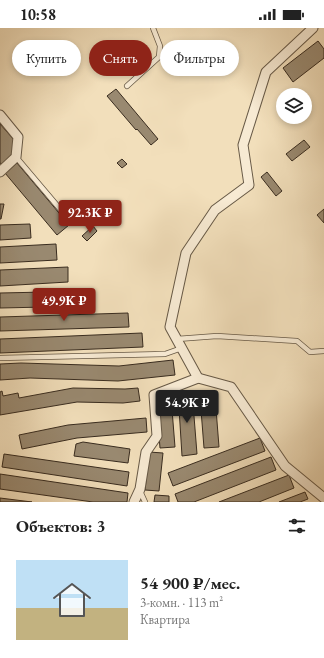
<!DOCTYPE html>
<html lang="ru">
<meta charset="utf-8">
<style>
body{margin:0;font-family:"EB Garamond",serif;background:#f2f2f2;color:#222;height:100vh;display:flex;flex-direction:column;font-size:15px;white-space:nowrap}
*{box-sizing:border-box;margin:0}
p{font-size:13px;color:#767676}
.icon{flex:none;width:22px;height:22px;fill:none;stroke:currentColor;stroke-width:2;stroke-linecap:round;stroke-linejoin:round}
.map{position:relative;height:474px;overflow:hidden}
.sheet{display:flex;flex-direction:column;background:#fff;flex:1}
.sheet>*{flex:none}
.top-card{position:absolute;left:12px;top:12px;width:300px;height:36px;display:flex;gap:8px}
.controls{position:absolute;left:276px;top:60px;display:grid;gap:8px}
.controls a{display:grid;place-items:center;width:36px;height:36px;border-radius:50%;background:#fff;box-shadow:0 2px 6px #0003;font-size:20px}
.price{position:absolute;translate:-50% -34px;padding:0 9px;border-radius:4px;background:#8f2418;color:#fff;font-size:13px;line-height:26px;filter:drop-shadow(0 1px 2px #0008)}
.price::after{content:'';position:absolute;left:50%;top:24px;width:12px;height:9px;margin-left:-6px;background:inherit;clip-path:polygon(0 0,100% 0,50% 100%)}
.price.selected{background:#222;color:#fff}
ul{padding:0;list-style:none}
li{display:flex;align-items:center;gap:12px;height:100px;padding:0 16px}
li span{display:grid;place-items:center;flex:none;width:112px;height:80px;border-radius:0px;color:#555}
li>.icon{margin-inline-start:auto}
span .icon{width:48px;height:48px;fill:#fffc;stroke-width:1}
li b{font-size:17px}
h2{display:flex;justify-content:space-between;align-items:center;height:48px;padding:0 16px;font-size:17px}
.chip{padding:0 14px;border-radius:18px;background:#fff;box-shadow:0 2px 6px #0003;font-size:14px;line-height:36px}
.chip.selected{background:#8f2418;color:#fff}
.status{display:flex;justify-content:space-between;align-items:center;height:28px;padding:0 20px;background:#fff;direction:ltr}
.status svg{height:11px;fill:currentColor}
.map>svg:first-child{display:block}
.building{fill:#998970;stroke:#392c1f}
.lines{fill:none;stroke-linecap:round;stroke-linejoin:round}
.lane-casing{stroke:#675946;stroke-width:6}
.street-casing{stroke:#675946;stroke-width:11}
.lane{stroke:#f7ead3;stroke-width:4.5}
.street{stroke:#f7ead3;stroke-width:9}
</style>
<div class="status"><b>10:58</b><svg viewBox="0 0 49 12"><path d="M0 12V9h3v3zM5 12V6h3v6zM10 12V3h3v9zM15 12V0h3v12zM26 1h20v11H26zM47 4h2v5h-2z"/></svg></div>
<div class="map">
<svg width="324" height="474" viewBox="0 0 324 474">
<rect width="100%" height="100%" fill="#f2dfbb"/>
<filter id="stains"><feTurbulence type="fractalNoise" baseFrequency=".005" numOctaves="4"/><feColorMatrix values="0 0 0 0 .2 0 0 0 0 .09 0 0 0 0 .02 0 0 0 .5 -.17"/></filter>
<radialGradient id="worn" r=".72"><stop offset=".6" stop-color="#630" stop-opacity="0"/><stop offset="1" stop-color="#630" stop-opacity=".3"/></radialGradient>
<g class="building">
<path d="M318 13 324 21V30L293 54 283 40Z"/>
<path d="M116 61 158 111 151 117 137 101 136 102 107 68Z"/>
<path d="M0 96 16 114 15 122 3 137 0 135Z"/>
<path d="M304 112 310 119 292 133 286 126Z"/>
<path d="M122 131 127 136 122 140 117 135Z"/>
<path d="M17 135 69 197 57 207 5 145Z"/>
<path d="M267 144 282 163 276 168 261 149Z"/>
<path d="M0 176H4L1 191H0Z"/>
<path d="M324 181V195L317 187Z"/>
<path d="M30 196 31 210 0 212V197Z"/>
<path d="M93 198 97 203 87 213 82 208Z"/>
<path d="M56 216 57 232 0 235V219Z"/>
<path d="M68 239V254L0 258V242Z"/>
<path d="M92 263V278L0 280V265Z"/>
<path d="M128 285 129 299 0 303V289Z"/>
<path d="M142 305 143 319 0 325V311Z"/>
<path d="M173 332 175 347 118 353 30 350 0 352V336L21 335 119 338Z"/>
<path d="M73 360 125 361 138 360 140 373 123 375 77 374 0 387V364L2 363 3 368 18 365 19 370Z"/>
<path d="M192 363 197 426 182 428 178 364Z"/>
<path d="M215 368 219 419 204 420 200 369Z"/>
<path d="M171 369 175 419 160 420 156 370Z"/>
<path d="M146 390 147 404 77 410 22 421 19 407 68 397Z"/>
<path d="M260 410 265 423 173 458 168 445Z"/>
<path d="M83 414 130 421 128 435 74 428 76 416Z"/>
<path d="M149 424 163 425 159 463 145 462Z"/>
<path d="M4 426 129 444 127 458 2 439Z"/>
<path d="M271 429 276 442 194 474H178L175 466Z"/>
<path d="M0 446 128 465 127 474H93L0 461Z"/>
<path d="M289 447 294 460 259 474H219Z"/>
<path d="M305 464 308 471 300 474H279Z"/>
<path d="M155 467 169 468V474H154Z"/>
<path d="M0 470 32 474H0Z"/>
</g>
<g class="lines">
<defs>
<g id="lane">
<path d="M127 58 159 29 160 18 153 0"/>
<path d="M16 129 71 194"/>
<path d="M177 311 217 308 297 313 310 324 324 323"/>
<path d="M0 330 165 326 182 320"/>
<path d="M140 463 145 474"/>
</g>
<g id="street">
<path d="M0 87 18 109 16 129 0 144"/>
<path d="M198 350 231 359 285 438 324 470"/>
<path d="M134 474 140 461 146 424 157 408 154 367 198 350 170 299 186 225 215 182 249 157 243 117 266 44 313 0"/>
</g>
</defs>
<use href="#lane" class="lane-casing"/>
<use href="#street" class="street-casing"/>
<use href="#lane" class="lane"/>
<use href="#street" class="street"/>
</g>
<rect width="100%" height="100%" filter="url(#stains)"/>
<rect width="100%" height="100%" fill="url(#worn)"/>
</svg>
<div class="controls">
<a><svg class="icon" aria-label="layers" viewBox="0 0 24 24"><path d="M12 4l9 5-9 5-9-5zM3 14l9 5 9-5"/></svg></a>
</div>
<b class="price" style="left:90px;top:206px">92.3K ₽</b>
<b class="price" style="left:64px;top:294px">49.9K ₽</b>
<b class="price selected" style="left:187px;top:396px">54.9K ₽</b>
<div class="top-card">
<a class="chip">Купить</a>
<a class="chip selected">Снять</a>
<a class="chip">Фильтры</a>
</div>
</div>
<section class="sheet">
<h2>Объектов: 3<svg class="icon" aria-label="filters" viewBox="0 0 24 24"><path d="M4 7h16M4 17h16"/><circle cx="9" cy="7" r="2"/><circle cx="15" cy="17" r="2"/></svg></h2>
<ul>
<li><span style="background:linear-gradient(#bfe0f5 60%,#c2b280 0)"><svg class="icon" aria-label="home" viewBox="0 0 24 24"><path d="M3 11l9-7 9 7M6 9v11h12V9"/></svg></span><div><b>54 900 ₽/мес.</b><p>3-комн. · 113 m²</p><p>Квартира</p></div></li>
</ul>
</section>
